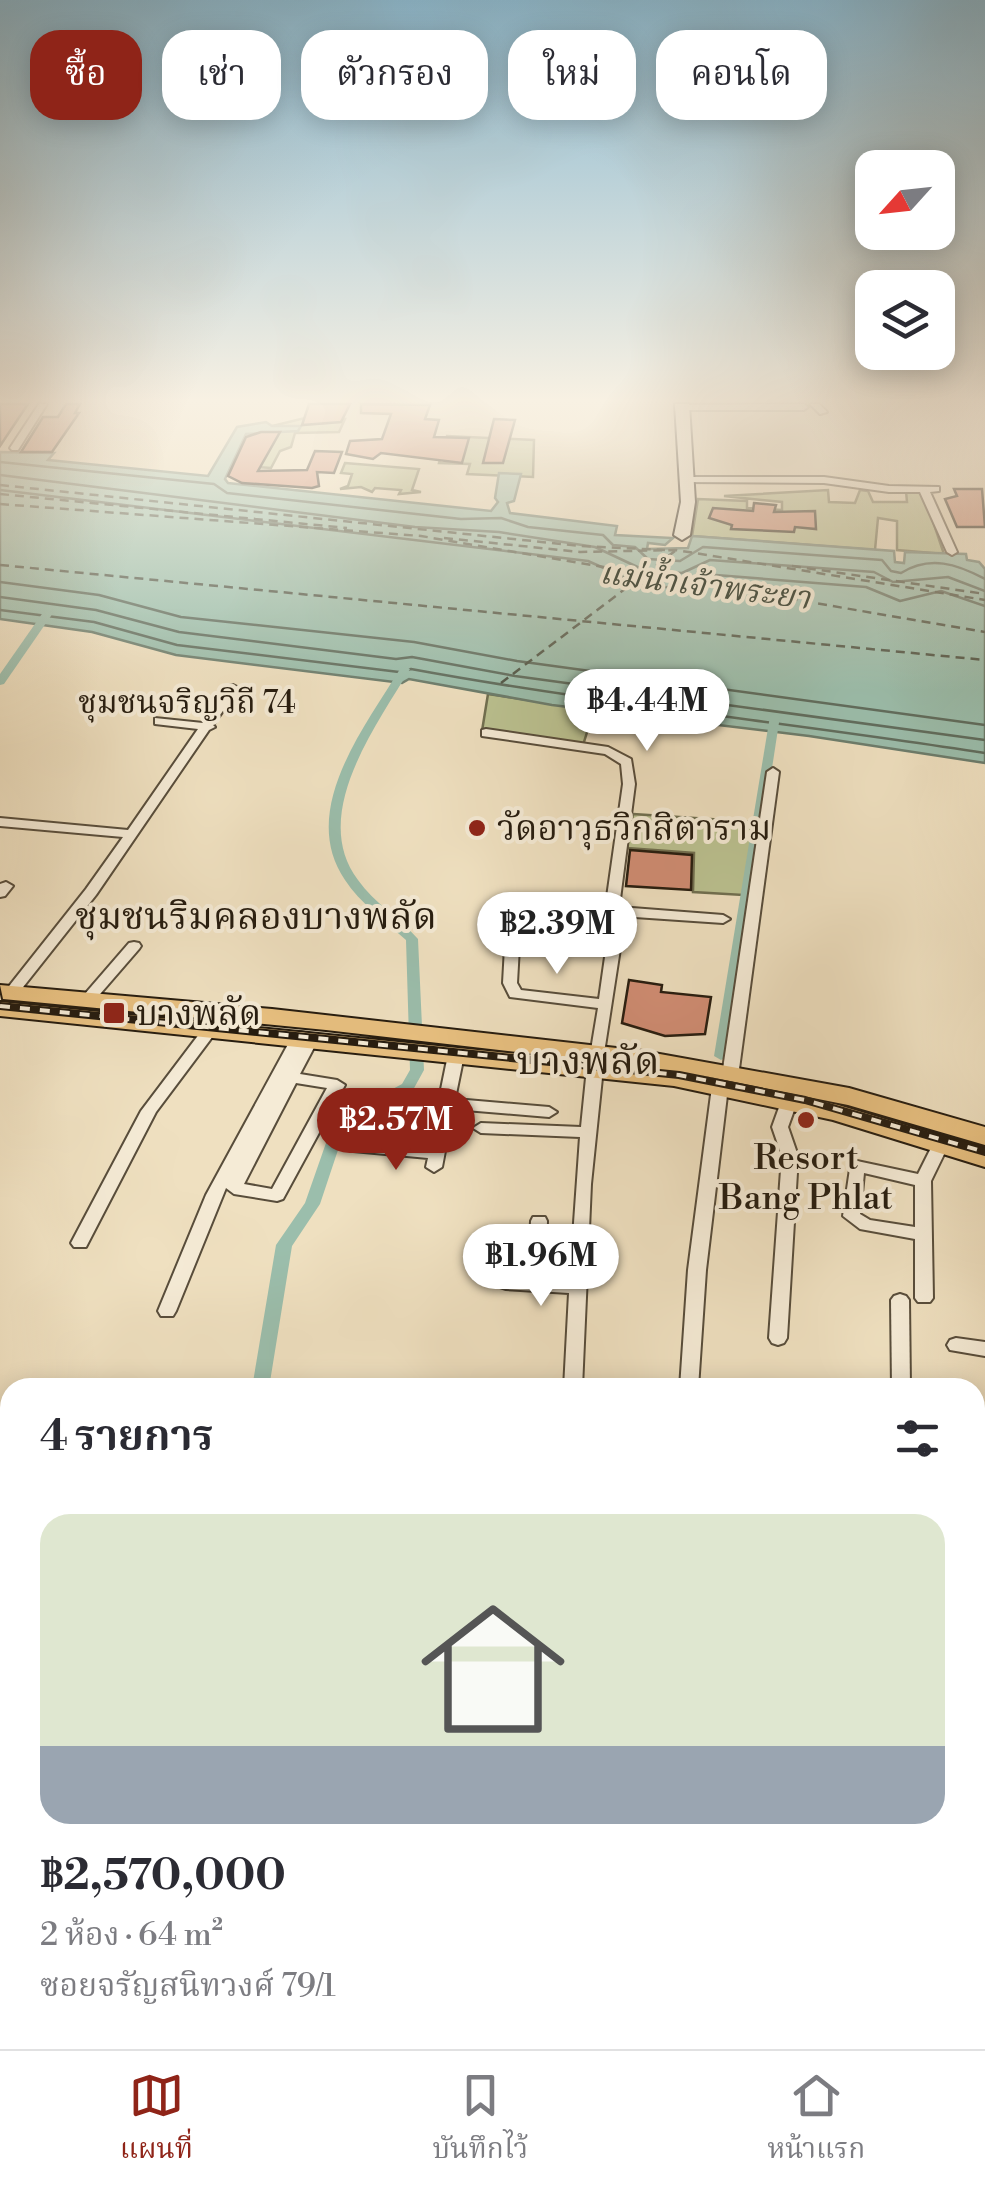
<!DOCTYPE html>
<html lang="th">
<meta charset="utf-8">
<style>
body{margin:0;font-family:"Libre Bodoni","Noto Serif Thai",serif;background:#f7f7f7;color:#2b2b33;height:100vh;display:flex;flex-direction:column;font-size:38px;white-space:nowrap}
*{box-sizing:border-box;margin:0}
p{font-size:32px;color:#7c7c81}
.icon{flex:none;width:55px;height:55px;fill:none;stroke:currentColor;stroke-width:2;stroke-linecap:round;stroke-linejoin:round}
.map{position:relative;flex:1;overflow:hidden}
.drawer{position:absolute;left:0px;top:1378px;width:985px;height:672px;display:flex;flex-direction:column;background:#fff;border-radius:30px 30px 0 0;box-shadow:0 5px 25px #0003}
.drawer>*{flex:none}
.banner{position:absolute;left:30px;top:30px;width:925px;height:90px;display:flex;gap:20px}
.needle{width:65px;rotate:243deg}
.fabs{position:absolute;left:855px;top:150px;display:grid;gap:20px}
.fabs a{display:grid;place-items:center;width:100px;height:100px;border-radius:20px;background:#fff;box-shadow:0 5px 25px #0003;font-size:50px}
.price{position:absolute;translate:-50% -85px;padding:0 22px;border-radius:35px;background:#fff;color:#222;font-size:32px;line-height:65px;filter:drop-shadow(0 2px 5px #0008)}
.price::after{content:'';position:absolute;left:50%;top:60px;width:30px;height:22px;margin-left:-15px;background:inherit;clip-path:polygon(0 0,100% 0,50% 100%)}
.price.on{background:#8f2418;color:#fff}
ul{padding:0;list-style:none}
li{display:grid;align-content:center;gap:20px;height:530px;padding:0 40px}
li span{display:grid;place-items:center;height:310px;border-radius:30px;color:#555}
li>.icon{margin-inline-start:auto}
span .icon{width:180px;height:180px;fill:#fffc;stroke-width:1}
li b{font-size:42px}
h2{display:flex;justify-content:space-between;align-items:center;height:120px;padding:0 40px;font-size:42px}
.pill{padding:0 35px;border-radius:30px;background:#fff;box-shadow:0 5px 25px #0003;font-size:35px;line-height:90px}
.pill.on{background:#8f2418;color:#fff}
.dock{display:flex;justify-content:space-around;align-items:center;height:140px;border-top:2px solid #e1e1e2;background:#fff;font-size:28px;color:#7c7c81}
.dock a{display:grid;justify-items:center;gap:5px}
.dock .on{color:#8f2418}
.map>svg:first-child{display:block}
.green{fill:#bbc291;stroke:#706f50;stroke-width:2.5}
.water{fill:#9bbeac;stroke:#6c7d6d;stroke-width:2.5}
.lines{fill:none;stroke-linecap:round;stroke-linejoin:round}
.shore{stroke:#606d5e;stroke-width:2.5}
.canal{fill:#9bbeac;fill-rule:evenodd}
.ferry{stroke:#4f5546;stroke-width:2.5;stroke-dasharray:9 6;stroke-linecap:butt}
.building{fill:#d18d74;stroke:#261c0f;stroke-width:2.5}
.street-casing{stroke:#584d3b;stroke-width:4}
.secondary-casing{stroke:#261c0f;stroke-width:4}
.primary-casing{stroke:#261c0f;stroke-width:4}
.street{fill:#f5ebd6;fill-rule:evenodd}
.secondary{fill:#f5ebd6;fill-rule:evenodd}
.primary{fill:#e8c080;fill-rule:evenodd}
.rail-casing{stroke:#261c0f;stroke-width:8}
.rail{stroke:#f5ebd6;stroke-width:4;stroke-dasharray:10;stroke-linecap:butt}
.poi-dot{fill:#8f2418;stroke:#f5ebd6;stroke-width:4}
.labels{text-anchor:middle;stroke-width:8;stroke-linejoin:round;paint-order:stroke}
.far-water-label{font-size:32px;font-style:italic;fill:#4f5546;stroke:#f5ebd6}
.far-neighbourhood-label{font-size:32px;fill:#261c0f;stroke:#f5ebd6}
.poi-label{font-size:35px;fill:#261c0f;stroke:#f5ebd6;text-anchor:start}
.neighbourhood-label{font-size:38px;fill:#261c0f;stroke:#f5ebd6}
.quarter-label{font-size:40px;fill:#261c0f;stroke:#f5ebd6}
</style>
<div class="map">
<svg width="985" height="2049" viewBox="0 0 985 2049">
<rect width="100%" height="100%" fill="#efe0c0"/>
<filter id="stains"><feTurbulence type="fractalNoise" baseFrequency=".002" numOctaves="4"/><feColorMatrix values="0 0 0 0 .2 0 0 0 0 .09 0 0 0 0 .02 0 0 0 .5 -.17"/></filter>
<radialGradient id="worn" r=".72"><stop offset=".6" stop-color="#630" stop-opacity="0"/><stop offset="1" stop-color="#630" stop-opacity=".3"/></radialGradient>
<g class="green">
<path d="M309 417 345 419 339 432 295 433 291 447 280 451 271 468 257 467 272 426Z"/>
<path d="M447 436 534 440 533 477 467 474 470 464 439 463Z"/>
<path d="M345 463 419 469 412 490 421 492 399 494 401 490 375 488 372 492 361 487 340 489 348 486 352 474 341 473Z"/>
<path d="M828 490 829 502 855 503 860 490 868 491 873 502H907L906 491 923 492 944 554 897 550V521L878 518 875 550 692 536 698 499 747 501V508L782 510V502L724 496Z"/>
<path d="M488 694 594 710 583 745 482 731Z"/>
<path d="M633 814 755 822 743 895 693 892 694 853 627 848Z"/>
</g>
<path class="water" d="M266 422 272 426H301L298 431 246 434 225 479 228 483 491 511 498 502 495 498 499 473 521 474 514 501 507 503 510 513 617 526 615 535 673 538 665 545 648 543 647 549 688 548 692 536 894 551 895 562 904 563 905 552 966 554 967 560 979 562 985 569V763L809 736 552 705 409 679 402 683 176 655 92 632 0 619V452L54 453 48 460 208 476 237 427Z"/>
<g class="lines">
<g class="shore">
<path d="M0 462 214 484 227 493 461 519 501 518 528 527 603 535 613 545 635 547 648 559 680 561 703 547 882 560 891 571 901 573C930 555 957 564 985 579"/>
<path d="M0 475 415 527 499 532 595 547 646 571 682 573 710 560 874 572 893 582 948 577 985 591"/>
<path d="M0 490 588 561 644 586 685 588 716 575 866 587 900 601 941 591 985 606"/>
<path d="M0 582 99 595 181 617 414 642 517 661 985 725"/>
<path d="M0 597 96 610 179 632 396 659 412 657 515 676 985 740"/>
<path d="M0 610 94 622 177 645 399 672 411 669C601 704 794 723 985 753"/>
</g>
<g class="canal">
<path d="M48 610 53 613 4 684 0 685V674L44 611Z"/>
<path d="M405 666 410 669C376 726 309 815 358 880 374 903 400 918 418 939L424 1070 413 1090 346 1126 320 1204 292 1246 269 1388H252L276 1245 305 1203 333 1123 335 1120 402 1084 410 1070 406 940C385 921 360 903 345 880 298 811 364 728 400 669Z"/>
<path d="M775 713 780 716 728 1056 721 1060 714 1056 770 716Z"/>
<path d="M148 2040H170L169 2049H145Z"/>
</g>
<g class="ferry">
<path d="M0 485 580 546 665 550"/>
<path d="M0 494 347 528"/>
<path d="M0 504 421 536 985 632"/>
<path d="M444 538 580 552 676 550 985 600"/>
<path d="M0 565 985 660"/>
<path d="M792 566 985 594"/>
<path d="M501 683 675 551"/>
</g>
</g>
<g class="building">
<path d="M0 404H28L0 446Z"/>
<path d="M66 404H80L75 413H79L52 452H21L43 417H58Z"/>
<path d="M309 404H350L341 422 302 425Z"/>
<path d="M361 404 430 405 425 419 439 420 434 437 469 438 462 463 381 453 373 459 346 454 350 441 382 439 391 414 361 413Z"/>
<path d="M494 419 515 420 503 463H483Z"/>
<path d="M261 432H280L258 471 307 470 315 451 342 452 334 473 317 472 319 486 312 488 242 483 228 476 246 437Z"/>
<path d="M954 489H982L985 527H957L945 499 957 496Z"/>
<path d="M754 503 776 505 774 512 815 511 816 529 795 527 794 532 731 529 732 525 709 518 713 508 753 511Z"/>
<path d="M630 850 692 855 691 890 626 886Z"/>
<path d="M629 980 662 985 661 992 711 997 705 1034 665 1036 622 1023Z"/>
</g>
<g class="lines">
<defs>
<g id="street">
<path d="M39 404H47L18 450H12L10 448Z"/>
<path d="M810 404H819L827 412 820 414Z"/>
<path d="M683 405 804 404 808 407 804 410H680V406Z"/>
<path d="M687 477H824L889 486 939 487V491L930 492 957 552 952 555 947 552 920 492H889L824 483 684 482V478Z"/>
<path d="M233 685 239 688 213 725 215 727 209 730 96 895 16 996H6L4 993 6 990 86 889 123 837 0 826V818L128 830 198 729 155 724V718L203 723 229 686Z"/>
<path d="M486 729 608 747 631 759 635 784 619 907 723 915 730 919 723 923 620 916 622 936 604 1053H594L591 1050 598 1008 510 997 503 983 505 947 512 943 519 947 517 983 521 990 599 999 608 936 605 911 623 784 621 764 605 754 482 736V730Z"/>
<path d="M773 768 779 772 739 1069 731 1074 723 1069 767 772Z"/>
<path d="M6 882 13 886 5 896 0 897V884Z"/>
<path d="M134 942 139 943 141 946 139 949 94 1001H84L82 998 84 995 129 943Z"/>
<path d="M211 1023 219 1028 156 1112 86 1247H74L71 1243 141 1111 206 1025Z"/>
<path d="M300 1032 316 1035 319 1038 300 1074 337 1080 345 1085 283 1199 277 1201 234 1194 226 1188 176 1311 173 1316H161L158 1311 206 1195 292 1037ZM296 1083 327 1088 272 1189 244 1184Z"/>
<path d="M456 1050 464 1055 455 1099 549 1107 557 1112 549 1117 453 1109 442 1167 434 1172 426 1167 428 1158 353 1151 351 1147 353 1143 359 1142 430 1147 438 1106 436 1103 439 1099 448 1055Z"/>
<path d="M595 1063 603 1068 591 1184 582 1388H564L569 1293 506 1289 500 1287 497 1283 500 1279 528 1278 531 1221 533 1217H545L547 1221 545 1279 570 1280 580 1137 481 1133 473 1128 481 1123 581 1127 587 1068Z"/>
<path d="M720 1082 728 1087 706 1270 698 1388H680L688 1270 712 1087Z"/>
<path d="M789 1097 797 1102 788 1127 798 1156 787 1338 784 1343 778 1345 772 1343 769 1338 782 1156 772 1127 781 1102Z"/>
<path d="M941 1139 949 1144 931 1181 933 1298 930 1302H918L915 1298V1239L860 1229 843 1216 851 1162 857 1161 918 1174 935 1140ZM864 1173 915 1185V1227L870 1220 860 1214Z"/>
<path d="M900 1294 906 1296 909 1300 910 1388H892L891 1300 894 1296Z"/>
<path d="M956 1338 985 1342V1356L950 1350 947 1345 950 1340Z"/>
<path d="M980 1497 985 1499V1563L978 1561 975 1555V1499Z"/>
<rect x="554" y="2040" width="26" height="9"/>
<rect x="660" y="2040" width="26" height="9"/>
</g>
<path id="secondary" d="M675 404H689L695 502 690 535 682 540 674 535 681 502Z"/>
<path id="primary" d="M0 985 272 1009 643 1051 849 1088 985 1127V1145L848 1105 699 1075 838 1105 985 1149V1167L833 1120 674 1086 0 1016V1002L647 1067 326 1030 3 999Z"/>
</defs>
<use href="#street" class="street-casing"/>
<use href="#secondary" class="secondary-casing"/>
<use href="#primary" class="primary-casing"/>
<use href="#street" class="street"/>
<use href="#secondary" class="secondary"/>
<use href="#primary" class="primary"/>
<defs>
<path id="rail" d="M0 1006 679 1075 805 1100 985 1152"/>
</defs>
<use href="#rail" class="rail-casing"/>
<use href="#rail" class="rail"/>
</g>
<linearGradient id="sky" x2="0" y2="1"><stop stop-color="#89b8d0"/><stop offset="0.58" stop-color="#f8f1e3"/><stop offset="1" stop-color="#f8f1e3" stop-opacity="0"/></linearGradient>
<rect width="985" height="691" fill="url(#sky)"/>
<g class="poi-dot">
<circle cx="477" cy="828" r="10"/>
<rect x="102" y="1001" width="24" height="24" rx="5"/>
<circle cx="806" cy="1120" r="10"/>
</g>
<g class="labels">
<g class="far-water-label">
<text transform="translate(705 585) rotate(7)" y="11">แม่น้ำเจ้าพระยา</text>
</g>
<g class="far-neighbourhood-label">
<text x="187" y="713">ชุมชนจริญวิถี 74</text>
</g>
<g class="poi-label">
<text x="497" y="840">วัดอาวุธวิกสิตาราม</text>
<text x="136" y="1025">บางพลัด</text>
<text x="806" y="1169" text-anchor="middle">Resort<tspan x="806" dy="40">Bang Phlat</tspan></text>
</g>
<g class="neighbourhood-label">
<text x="256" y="929">ชุมชนริมคลองบางพลัด</text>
</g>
<g class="quarter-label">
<text x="588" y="1074">บางพลัด</text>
</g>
</g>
<rect width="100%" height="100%" filter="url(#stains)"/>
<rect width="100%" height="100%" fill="url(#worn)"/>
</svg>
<div class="fabs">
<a><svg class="needle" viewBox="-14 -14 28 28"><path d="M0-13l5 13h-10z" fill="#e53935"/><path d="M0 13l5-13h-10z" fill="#7c7c81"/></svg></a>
<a><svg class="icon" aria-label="layers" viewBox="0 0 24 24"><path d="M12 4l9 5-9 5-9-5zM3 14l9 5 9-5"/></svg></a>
</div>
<b class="price" style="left:647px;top:754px">฿4.44M</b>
<b class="price" style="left:557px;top:977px">฿2.39M</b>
<b class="price on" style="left:396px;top:1173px">฿2.57M</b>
<b class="price" style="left:541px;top:1309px">฿1.96M</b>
<div class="banner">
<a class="pill on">ซื้อ</a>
<a class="pill">เช่า</a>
<a class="pill">ตัวกรอง</a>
<a class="pill">ใหม่</a>
<a class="pill">คอนโด</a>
</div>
<section class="drawer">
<h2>4 รายการ<svg class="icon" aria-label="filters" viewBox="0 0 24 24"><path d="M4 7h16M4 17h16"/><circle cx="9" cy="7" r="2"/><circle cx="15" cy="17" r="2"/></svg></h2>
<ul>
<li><span style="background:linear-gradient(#dfe7d0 75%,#9aa5b1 0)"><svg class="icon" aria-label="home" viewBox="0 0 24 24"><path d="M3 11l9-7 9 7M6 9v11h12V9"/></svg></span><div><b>฿2,570,000</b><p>2 ห้อง · 64 m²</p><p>ซอยจรัญสนิทวงศ์ 79/1</p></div></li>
</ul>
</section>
</div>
<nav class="dock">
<a class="on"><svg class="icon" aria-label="map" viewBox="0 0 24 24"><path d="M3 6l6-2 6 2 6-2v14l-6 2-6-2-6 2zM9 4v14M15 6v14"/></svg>แผนที่</a>
<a><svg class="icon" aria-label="saved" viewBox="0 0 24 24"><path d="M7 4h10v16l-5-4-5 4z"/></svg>บันทึกไว้</a>
<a><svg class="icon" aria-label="home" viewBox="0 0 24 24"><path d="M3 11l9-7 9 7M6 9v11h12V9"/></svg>หน้าแรก</a>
</nav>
